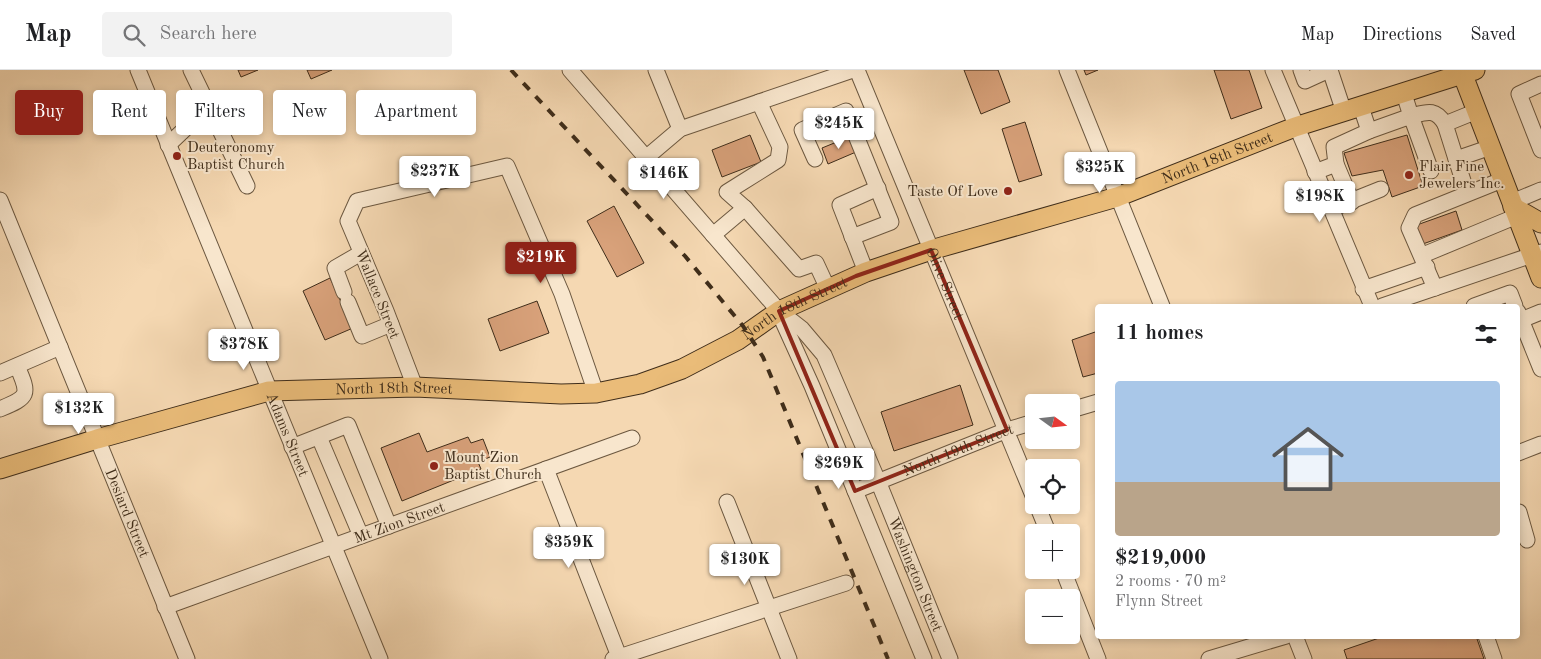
<!DOCTYPE html>
<meta charset="utf-8">
<style>
body{margin:0;font-family:"Old Standard TT",serif;background:#f2f2f2;color:#202124;height:100vh;display:flex;flex-direction:column;font-size:19px;white-space:nowrap}
*{box-sizing:border-box;margin:0}
p{font-size:16px;color:#757577}
.icon{flex:none;width:28px;height:28px;fill:none;stroke:currentColor;stroke-width:2;stroke-linecap:round;stroke-linejoin:round}
.map{position:relative;flex:1;overflow:hidden}
.details{position:absolute;left:1095px;top:234px;width:425px;height:335px;display:flex;flex-direction:column;background:#fff;border-radius:5px;box-shadow:0 2px 8px #0003}
.details>*{flex:none}
.banner{position:absolute;left:15px;top:20px;width:475px;height:45px;display:flex;gap:10px}
.needle{width:32px;rotate:105deg}
.buttons{position:absolute;left:1025px;top:324px;display:grid;gap:10px}
.buttons a{display:grid;place-items:center;width:55px;height:55px;border-radius:5px;background:#fff;box-shadow:0 2px 8px #0003;font-size:25px}
.price{position:absolute;translate:-50% -42px;padding:0 11px;border-radius:5px;background:#fff;color:#222;font-size:16px;line-height:32px;filter:drop-shadow(0 1px 2px #0008)}
.price::after{content:'';position:absolute;left:50%;top:30px;width:15px;height:11px;margin-left:-8px;background:inherit;clip-path:polygon(0 0,100% 0,50% 100%)}
.price.on{background:#8f2418;color:#fff}
ul{padding:0;list-style:none}
li{display:grid;align-content:center;gap:10px;height:265px;padding:0 20px}
li span{display:grid;place-items:center;height:155px;border-radius:5px;color:#555}
li>.icon{margin-inline-start:auto}
span .icon{width:90px;height:90px;fill:#fffc;stroke-width:1}
li b{font-size:21px}
h2{display:flex;justify-content:space-between;align-items:center;height:60px;padding:0 20px;font-size:21px}
.tag{padding:0 18px;border-radius:5px;background:#fff;box-shadow:0 2px 8px #0003;font-size:18px;line-height:45px}
.tag.on{background:#8f2418;color:#fff}
header{display:flex;align-items:center;gap:30px;box-sizing:border-box;height:70px;padding:0 25px;background:#fff;border-bottom:1px solid #e0e0e0}
header strong{font-size:24px}
nav{display:flex;gap:28px;margin-inline-start:auto;font-size:18px}
.search{width:350px;height:45px;background:#f2f2f2;display:flex;align-items:center;gap:12px;box-sizing:border-box;padding:0 18px;border-radius:5px;color:#757577;font-size:19px}
.map>svg:first-child{display:block}
.building{fill:#d8a17a;stroke:#3f2d1a}
.lines{fill:none;stroke-linecap:round;stroke-linejoin:round}
.minor-casing{stroke:#6c5840;stroke-width:17}
.major-casing{stroke:#3f2d1a;stroke-width:21}
.minor{stroke:#f8e6cd;stroke-width:15}
.major{stroke:#eabc79;stroke-width:19}
.rail{stroke:#3f2d1a;stroke-width:4;stroke-dasharray:9 9;stroke-linecap:butt}
.marked{fill:none;stroke:#8f2418;stroke-width:4;stroke-linejoin:round}
.poi-dot{fill:#8f2418;stroke:#f8e6cd;stroke-width:2}
.labels{text-anchor:middle;stroke-width:4;stroke-linejoin:round;paint-order:stroke}
.poi-label{font-size:15px;fill:#3f2d1a;stroke:#f8e6cd;text-anchor:start}
.street-label{font-size:15px;fill:#3f2d1a;stroke:#f8e6cd}
</style>
<header>
<strong>Map</strong>
<div class="search"><svg class="icon" aria-label="search" viewBox="0 0 24 24"><circle cx="10" cy="10" r="6"/><path d="M15 15l6 6"/></svg>Search here</div>
<nav><a>Map</a><a>Directions</a><a>Saved</a></nav>
</header>
<div class="map">
<svg width="1541" height="589" viewBox="0 0 1541 589">
<rect width="100%" height="100%" fill="#f5d8b2"/>
<filter id="stains"><feTurbulence type="fractalNoise" baseFrequency=".004" numOctaves="4"/><feColorMatrix values="0 0 0 0 .2 0 0 0 0 .09 0 0 0 0 .02 0 0 0 .5 -.17"/></filter>
<radialGradient id="worn" r=".72"><stop offset=".6" stop-color="#630" stop-opacity="0"/><stop offset="1" stop-color="#630" stop-opacity=".3"/></radialGradient>
<g class="building">
<path d="M238 0H258L241 7Z"/>
<path d="M307 0H332L311 9Z"/>
<path d="M964 0H998L1010 32 981 44Z"/>
<path d="M1084 0H1098L1086 5Z"/>
<path d="M1214 0H1249L1262 38 1231 49Z"/>
<path d="M1025 52 1042 105 1019 112 1002 59Z"/>
<path d="M750 65 761 92 722 107 712 80Z"/>
<path d="M1407 65 1423 116 1392 127 1383 100 1352 106 1344 83Z"/>
<path d="M849 67 856 82 828 94 822 78Z"/>
<path d="M614 136 644 193 617 207 587 151Z"/>
<path d="M1456 141 1462 160 1420 175 1414 156Z"/>
<path d="M330 208 353 258 325 270 303 221Z"/>
<path d="M537 231 549 263 500 281 488 249Z"/>
<path d="M1098 261V303L1083 307 1072 270Z"/>
<path d="M960 315 973 355 894 381 881 342Z"/>
<path d="M419 363 427 382 468 367 471 373 483 369 490 387 478 392 481 399 402 431 381 378Z"/>
<path d="M1385 566H1476L1484 589H1347L1344 580Z"/>
</g>
<g class="lines">
<defs>
<g id="minor">
<path id="s1" d="M138 0 380 589"/>
<path d="M191 0 247 116"/>
<path id="s2" d="M570 0 779 241 802 259 824 285 878 411 950 589"/>
<path d="M656 0 680 59"/>
<path id="s3" d="M857 0 1034 428"/>
<path d="M1067 0 1162 236"/>
<path d="M1273 0 1372 236"/>
<path d="M1301 0 1305 11 1329 0"/>
<path d="M1330 0 1344 42"/>
<path d="M1541 14 1519 24 1541 80"/>
<path d="M1404 24 1411 46C1427 42 1435 38 1445 54"/>
<path d="M1361 37 1369 61 1411 46 1431 101"/>
<path d="M1477 41 1445 54 1456 89 1491 77"/>
<path d="M168 75 208 37"/>
<path d="M647 87 680 59 853 0"/>
<path d="M815 89 802 60 846 41 891 152 852 167"/>
<path d="M1456 89 1467 123"/>
<path d="M1336 94 1352 132"/>
<path d="M1315 102 1336 94 1334 77 1369 61"/>
<path id="s4" d="M0 130 187 589"/>
<path d="M1512 132 1541 120"/>
<path d="M745 138 727 122 778 90 780 77 759 32"/>
<path d="M1331 139 1381 119"/>
<path d="M713 165 745 138 799 199 816 193 828 219"/>
<path d="M1423 185 1517 146"/>
<path d="M866 202 840 135 878 118"/>
<path d="M1435 218 1409 158 1415 145 1502 110"/>
<path d="M1363 219 1427 197"/>
<path d="M344 222 335 198 361 183"/>
<path d="M348 232 362 266 391 254"/>
<path d="M1382 236 1541 182"/>
<path d="M1474 236 1510 223 1515 236"/>
<path d="M1518 242 1541 299"/>
<path d="M779 243 812 316 924 589"/>
<path d="M1521 250 1541 242"/>
<path d="M0 303 60 277"/>
<path d="M415 317 386 241 348 151 357 131 507 96 562 224 596 323"/>
<path d="M0 339C29 327 30 325 17 296"/>
<path d="M1071 340 1098 332"/>
<path d="M319 367 361 466"/>
<path d="M292 377 348 355 389 456"/>
<path d="M1518 383 1541 374"/>
<path d="M546 399 620 589"/>
<path id="s5" d="M855 421 1007 360 1034 352"/>
<path d="M727 432 789 589"/>
<path d="M1037 435 1048 462"/>
<path d="M1519 442 1527 470"/>
<path d="M1063 500 1098 589"/>
<path id="s6" d="M165 537 632 368"/>
<path d="M1295 566 1304 589"/>
<path d="M1486 566 1494 589"/>
<path d="M613 589 846 513"/>
<path d="M1209 589 1286 566"/>
</g>
<g id="major">
<path d="M1461 0 1541 208"/>
<path d="M1513 137 1541 153"/>
<path id="s7" d="M0 399 97 369 269 321 415 317 561 324 596 323 640 314 682 299 738 270 779 241 866 202 931 180 1117 127 1295 57 1475 0"/>
</g>
</defs>
<use href="#minor" class="minor-casing"/>
<use href="#major" class="major-casing"/>
<use href="#minor" class="minor"/>
<use href="#major" class="major"/>
<path class="rail" d="M511 0 685 186 743 256 763 287 888 589"/>
</g>
<path class="marked" d="M931 180 1007 360 855 421 779 241 856 206Z"/>
<g class="poi-dot">
<circle cx="177" cy="86" r="5"/>
<circle cx="1409" cy="105" r="5"/>
<circle cx="1008" cy="121" r="5"/>
<circle cx="434" cy="396" r="5"/>
</g>
<g class="labels">
<g class="poi-label">
<text x="187" y="82">Deuteronomy<tspan x="187" dy="17">Baptist Church</tspan></text>
<text x="1419" y="101">Flair Fine<tspan x="1419" dy="17">Jewelers Inc.</tspan></text>
<text x="998" y="126" text-anchor="end">Taste Of Love</text>
<text x="444" y="392">Mount Zion<tspan x="444" dy="17">Baptist Church</tspan></text>
</g>
<g class="street-label">
<text dy="5" stroke="none"><textPath href="#s7" startOffset="1275">North 18th Street</textPath></text>
<text dy="5" stroke="none"><textPath href="#s3" startOffset="231">Olive Street</textPath></text>
<text transform="translate(378 224) rotate(68)" y="5">Wallace Street</text>
<text dy="5" stroke="none"><textPath href="#s7" startOffset="825">North 18th Street</textPath></text>
<text dy="5" stroke="none"><textPath href="#s7" startOffset="405">North 18th Street</textPath></text>
<text dy="5" stroke="none"><textPath href="#s1" startOffset="394">Adams Street</textPath></text>
<text dy="5" stroke="none"><textPath href="#s5" startOffset="111">North 19th Street</textPath></text>
<text dy="5" stroke="none"><textPath href="#s4" startOffset="338">Desiard Street</textPath></text>
<text dy="5" stroke="none"><textPath href="#s6" startOffset="249">Mt Zion Street</textPath></text>
<text dy="5" stroke="none"><textPath href="#s2" startOffset="620">Washington Street</textPath></text>
</g>
</g>
<rect width="100%" height="100%" filter="url(#stains)"/>
<rect width="100%" height="100%" fill="url(#worn)"/>
</svg>
<div class="buttons">
<a><svg class="needle" viewBox="-14 -14 28 28"><path d="M0-13l5 13h-10z" fill="#e53935"/><path d="M0 13l5-13h-10z" fill="#757577"/></svg></a>
<a><svg class="icon" aria-label="locate" viewBox="0 0 24 24"><circle cx="12" cy="12" r="6"/><path d="M12 2v4M12 18v4M2 12h4M18 12h4"/></svg></a>
<a>+</a>
<a>−</a>
</div>
<b class="price" style="left:839px;top:80px">$245K</b>
<b class="price" style="left:1100px;top:124px">$325K</b>
<b class="price" style="left:435px;top:128px">$237K</b>
<b class="price" style="left:664px;top:130px">$146K</b>
<b class="price" style="left:1320px;top:153px">$198K</b>
<b class="price on" style="left:541px;top:214px">$219K</b>
<b class="price" style="left:244px;top:301px">$378K</b>
<b class="price" style="left:79px;top:365px">$132K</b>
<b class="price" style="left:839px;top:420px">$269K</b>
<b class="price" style="left:569px;top:499px">$359K</b>
<b class="price" style="left:745px;top:516px">$130K</b>
<div class="banner">
<a class="tag on">Buy</a>
<a class="tag">Rent</a>
<a class="tag">Filters</a>
<a class="tag">New</a>
<a class="tag">Apartment</a>
</div>
<section class="details">
<h2>11 homes<svg class="icon" aria-label="filters" viewBox="0 0 24 24"><path d="M4 7h16M4 17h16"/><circle cx="9" cy="7" r="2"/><circle cx="15" cy="17" r="2"/></svg></h2>
<ul>
<li><span style="background:linear-gradient(#a9c7e8 65%,#b9a48a 0)"><svg class="icon" aria-label="home" viewBox="0 0 24 24"><path d="M3 11l9-7 9 7M6 9v11h12V9"/></svg></span><div><b>$219,000</b><p>2 rooms · 70 m²</p><p>Flynn Street</p></div></li>
</ul>
</section>
</div>
